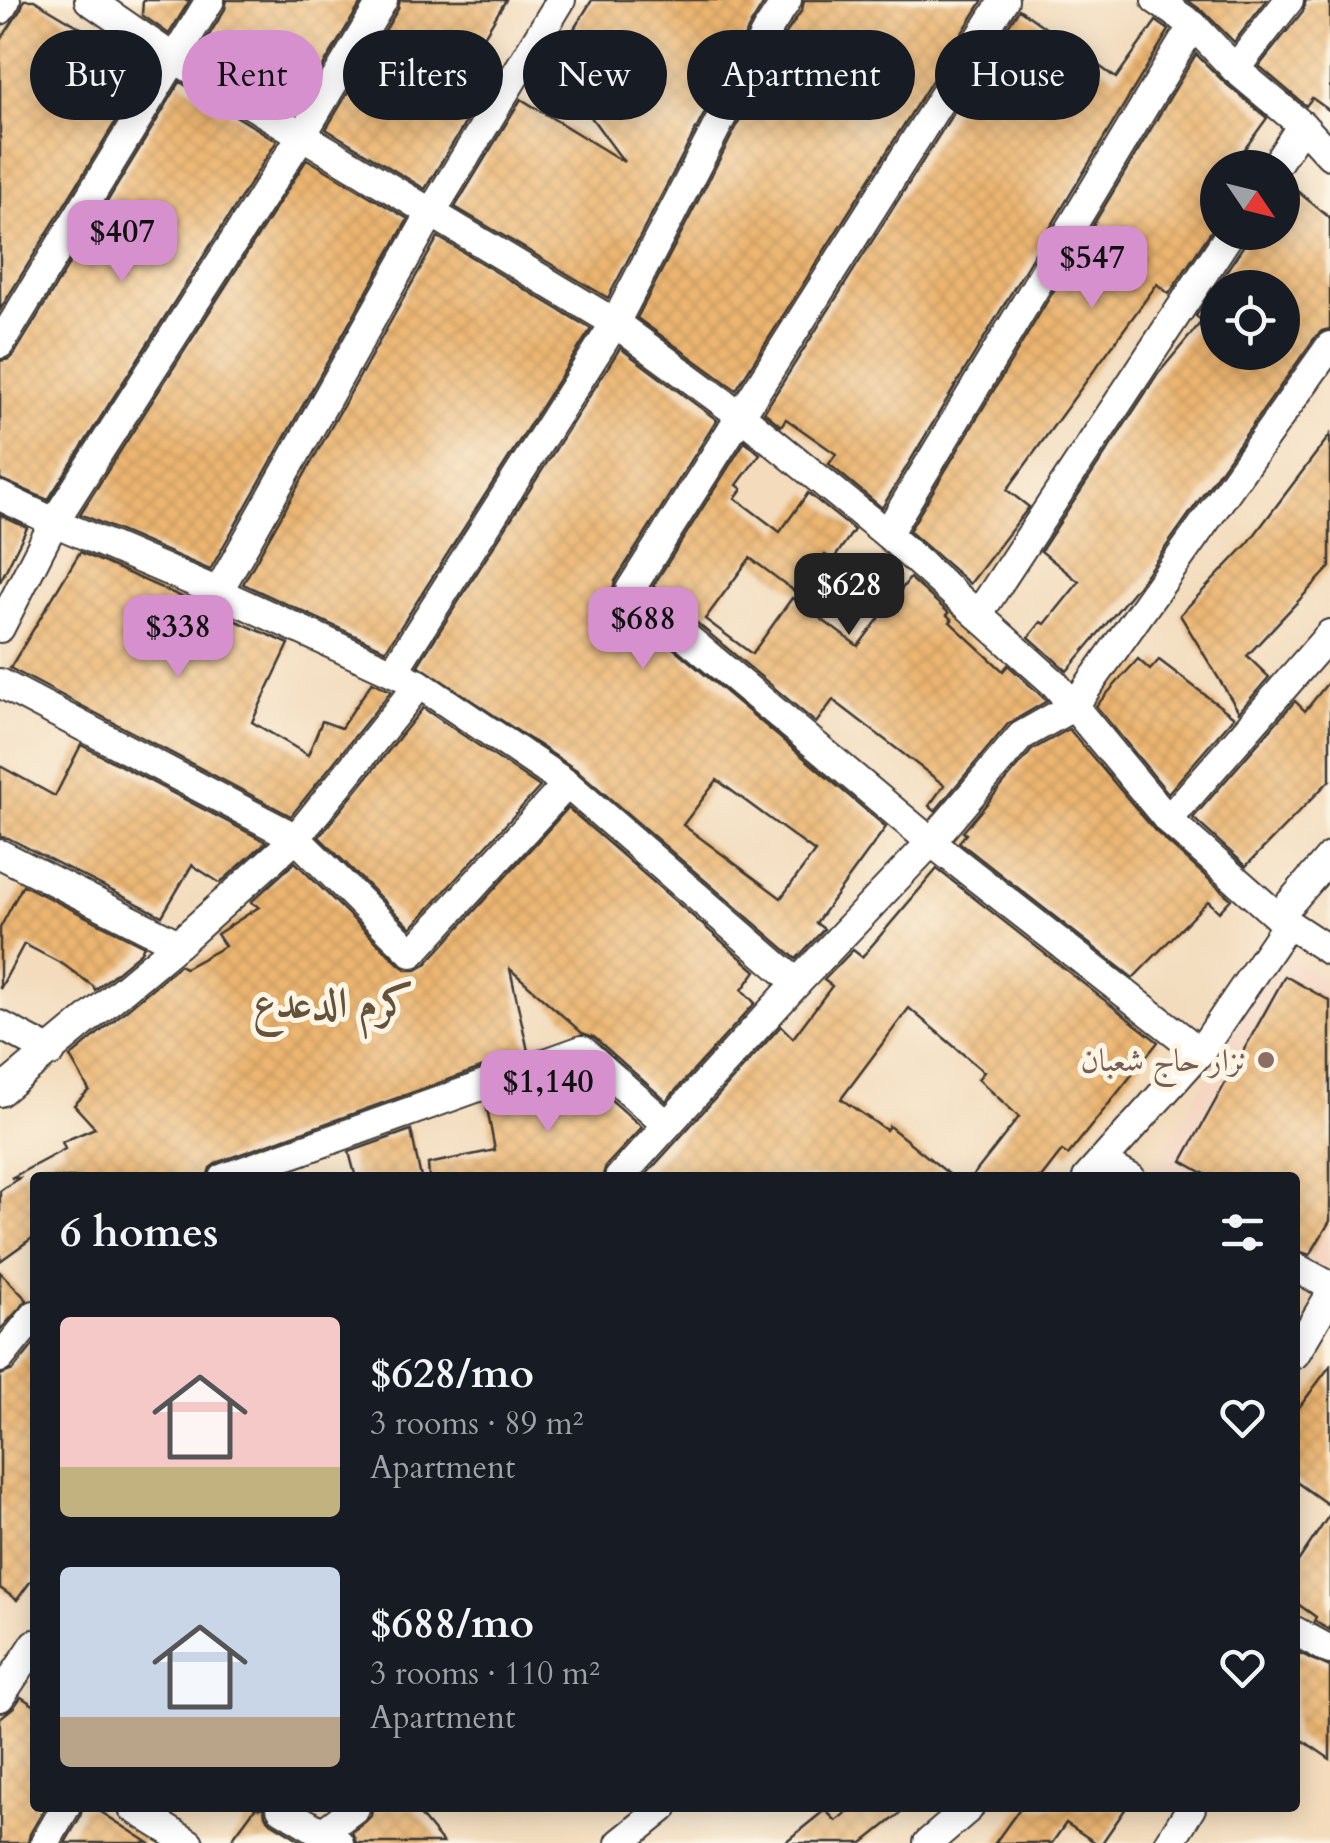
<!DOCTYPE html>
<meta charset="utf-8">
<style>
body{margin:0;font-family:Cardo,Amiri,serif;background:#242831;color:#f1f3f6;height:100vh;display:flex;flex-direction:column;font-size:38px;white-space:nowrap}
*{box-sizing:border-box;margin:0}
p{font-size:32px;color:#9ea1a6}
.icon{flex:none;width:55px;height:55px;fill:none;stroke:currentColor;stroke-width:2;stroke-linecap:round;stroke-linejoin:round}
.map{position:relative;flex:1;overflow:hidden}
.side{position:absolute;left:30px;top:1172px;width:1270px;height:640px;display:flex;flex-direction:column;background:#171b24;border-radius:10px;box-shadow:0 5px 25px #0003}
.side>*{flex:none}
.hud{position:absolute;left:30px;top:30px;width:1270px;height:90px;display:flex;gap:20px}
.needle{width:65px;rotate:125deg}
.tools{position:absolute;left:1200px;top:150px;display:grid;gap:20px}
.tools a{display:grid;place-items:center;width:100px;height:100px;border-radius:50%;background:#171b24;box-shadow:0 5px 25px #0003;font-size:50px}
.price{position:absolute;translate:-50% -85px;padding:0 22px;border-radius:20px;background:#d690ce;color:#111;font-size:32px;line-height:65px;filter:drop-shadow(0 2px 5px #0008)}
.price::after{content:'';position:absolute;left:50%;top:60px;width:30px;height:22px;margin-left:-15px;background:inherit;clip-path:polygon(0 0,100% 0,50% 100%)}
.price.selected{background:#222;color:#fff}
ul{padding:0;list-style:none}
li{display:flex;align-items:center;gap:30px;height:250px;padding:0 30px}
li span{display:grid;place-items:center;flex:none;width:280px;height:200px;border-radius:10px;color:#555}
li>.icon{margin-inline-start:auto}
span .icon{width:120px;height:120px;fill:#fffc;stroke-width:1}
li b{font-size:42px}
h2{display:flex;justify-content:space-between;align-items:center;height:120px;padding:0 30px;font-size:42px}
.tag{padding:0 35px;border-radius:45px;background:#171b24;box-shadow:0 5px 25px #0003;font-size:35px;line-height:90px}
.tag.selected{background:#d690ce;color:#111}
.map>svg:first-child{display:block}
.built{fill:#f4d3c0}
.building{fill:url(#building-cross-hatch);fill-rule:evenodd}
.lines{fill:none;stroke-linecap:round;stroke-linejoin:round}
.street-casing{stroke:#3c3934;stroke-width:32}
.street{stroke:#fff;stroke-width:28}
.education-dot{fill:#8d6e63;stroke:#fcf5e5;stroke-width:4}
.labels{text-anchor:middle;stroke-width:10;stroke-linejoin:round;paint-order:stroke}
.education-label{font-size:32px;fill:#785e54;stroke:#fcf5e5;text-anchor:end}
.district-label{font-size:42px;font-weight:bold;fill:#65523a;stroke:#fcf5e5}
</style>
<div class="map">
<svg width="1330" height="1843" viewBox="0 0 1330 1843">
<defs>
<pattern id="building-cross-hatch" width="8" height="8" patternUnits="userSpaceOnUse" patternTransform="scale(2.5)"><rect width="8" height="8" fill="#ecb571"/><path d="M0 0l8 8M0 8l8-8" fill="none" stroke="#ca9b61"/></pattern>
</defs>
<rect width="100%" height="100%" fill="#fcf5e5"/>
<filter id="ink" filterUnits="userSpaceOnUse"><feTurbulence type="fractalNoise" baseFrequency=".01" numOctaves="2"/><feDisplacementMap in="SourceGraphic" scale="20" xChannelSelector="R" yChannelSelector="G"/><feConvolveMatrix kernelMatrix="1 2 1 2 8 2 1 2 1" color-interpolation-filters="sRGB"/></filter>
<filter id="wash" filterUnits="userSpaceOnUse"><feTurbulence type="fractalNoise" baseFrequency=".0048" numOctaves="4" result="noise"/><feDisplacementMap in="SourceGraphic" scale="40" xChannelSelector="R" yChannelSelector="G"/><feGaussianBlur stdDeviation="2.25" result="paint"/><feColorMatrix in="noise" values="0 0 0 0 0 0 0 0 0 0 0 0 0 0 0 0 0 1.4 0 .05"/><feComposite in="paint" operator="in"/></filter>
<g filter="url(#wash)">
<rect width="100%" height="100%" fill="#f3dbbc"/>
<path class="built" d="M1280 951 1330 981V1275L1295 1254V1178H1163L1152 1171Z"/>
<g id="blocks">
<g class="building">
<path d="M24 0H34L138 62 139 55 151 64 0 310V41L21 9Z"/>
<path d="M143 0H190L169 34 142 15Z"/>
<path d="M227 0H363L296 111 198 53 225 9Z"/>
<path d="M400 0H506L466 66 491 81 425 189 326 129 398 9Z"/>
<path d="M592 0H766L751 24 608 298 455 207 521 99 624 162 552 64Z"/>
<path d="M804 0H983L736 390 637 318 781 41 802 10Z"/>
<path d="M1187 0H1267L1234 42 1205 13Z"/>
<path d="M1306 0H1330V111L1312 98 1306 106 1259 66 1303 11Z"/>
<path d="M1019 9 1116 78 1156 21 1169 30 882 508 829 464 836 454 786 419 781 426 764 412Z"/>
<path d="M1196 54 1224 82 1267 118 1231 168H1218V221L1169 294 1157 284 1007 490 1029 507 970 584 909 531Z"/>
<path d="M180 82 277 141 48 500 0 479V361L9 359 15 353Z"/>
<path d="M307 159 408 219 210 570 80 514Z"/>
<path d="M1285 181 1330 218V329L1322 331 1316 336 1138 586 1067 671 1029 637 1041 622 1045 624 1079 582 1041 551 1158 374 1202 321 1196 316 1246 242 1248 232H1282V183ZM1218 288H1282V352H1218Z"/>
<path d="M438 237 591 329 386 650 243 584Z"/>
<path d="M620 348 717 420 615 581 613 589 614 598 886 827 816 923 824 929 796 959 578 771 418 665ZM717 780 815 852 781 898 683 825Z"/>
<path d="M1330 435V567L1247 656 1269 677 1239 712 1180 615 1249 542Z"/>
<path d="M745 441 760 454 737 485 742 489 735 498 780 532 808 493 854 530 833 560 825 555 797 593 750 558 705 619 752 654 792 598 858 646 910 578 949 613 947 615 952 620 950 622 1003 671 1008 665 1047 701 1008 724 935 811 929 806 944 785 833 700 816 723 653 586Z"/>
<path d="M0 515 27 528 0 582Z"/>
<path d="M80 552 289 644 252 722 308 755 322 721 341 728 372 682 391 691 291 816 10 668Z"/>
<path d="M1138 659 1150 670 1159 660 1234 717 1168 793 1096 706Z"/>
<path d="M1330 680V780L1246 866 1193 818 1295 701 1305 711Z"/>
<path d="M423 708 540 787 411 928 319 837Z"/>
<path d="M1069 729 1155 831 1231 899 1219 912 1208 901 1133 978 959 842 966 834 963 832 1032 750Z"/>
<path d="M81 745 266 842 220 883 192 865 162 916 8 838 0 837V766L55 796Z"/>
<path d="M568 808 756 971 742 990 755 1003 666 1101 594 1037 582 1033 510 969 528 1051 218 1162 210 1168 207 1178H35V1236L0 1261V1191L19 1178H11L65 1149 62 1142 95 1128 74 1105 89 1090 70 1057 180 965 185 968 225 946 217 934 259 907 251 902 295 862 400 965 407 970H416L425 965Z"/>
<path d="M937 869 1158 1042 1068 1155 1062 1151 1041 1178H971L1019 1117 978 1079 984 1072 909 1008 841 1099 886 1130 889 1126 954 1178H643L781 1026 793 1038 832 986 824 980 853 950 862 957Z"/>
<path d="M23 885 144 946 140 953 95 990 93 986 64 965 24 944 0 989V928Z"/>
<path d="M1285 976 1330 1001V1221L1310 1255 1295 1250V1178H1212L1182 1161Z"/>
<path d="M583 1075 642 1127 606 1166 602 1178H429L428 1164 495 1150 486 1103 535 1085 536 1087Z"/>
<path d="M411 1130 421 1178H356L349 1152Z"/>
<path d="M0 1272 27 1300 0 1330Z"/>
<path d="M35 1343V1575L17 1600 0 1588V1375L13 1370Z"/>
<path d="M1330 1366V1506L1295 1481V1413Z"/>
<path d="M1330 1514V1630L1314 1621 1316 1617 1295 1602V1566Z"/>
<path d="M1295 1651 1330 1667V1759L1295 1735Z"/>
<path d="M21 1697 35 1706V1808H45L30 1834 28 1843H0V1718L14 1707Z"/>
<path d="M82 1808H95L149 1843H65L80 1817Z"/>
<path d="M255 1808H264L265 1816 271 1822 305 1843H229Z"/>
<path d="M372 1808H414L443 1843H356L352 1832 366 1821 371 1816Z"/>
<path d="M853 1808H907L863 1843H784L825 1810 836 1821Z"/>
<path d="M1020 1808H1126L1102 1843H1096L1066 1823 1052 1843H995Z"/>
</g>
</g>
</g>
<g filter="url(#ink)">
<use href="#blocks" fill-opacity="0" stroke="#3c3934" stroke-width="2.5"/>
<g class="lines">
<defs>
<g id="street">
<path d="M89 0 175 59 615 323 740 415 887 534 1055 684 1168 820 1278 917 1330 951"/>
<path d="M1004 0 630 590 931 842 1200 1052"/>
<path d="M1156 0 1193 25 1235 69 1302 125 1330 155"/>
<path d="M0 10 6 0"/>
<path d="M1235 69 1289 0"/>
<path d="M1274 168 1302 125"/>
<path d="M0 344 210 0"/>
<path d="M0 496 54 522 218 592 419 684 567 784 797 983"/>
<path d="M887 534 1193 25"/>
<path d="M218 592 431 213 561 0"/>
<path d="M978 615 1231 232"/>
<path d="M0 628 54 522 302 135 383 0"/>
<path d="M393 672 615 323 766 32 787 0"/>
<path d="M0 683 296 838 412 953 567 784"/>
<path d="M1168 820 1330 634"/>
<path d="M0 854 178 944"/>
<path d="M1278 917 1330 857"/>
<path d="M0 1025 51 1052"/>
<path d="M0 1092 178 944 296 838 419 684"/>
<path d="M1102 1162 1131 1178"/>
<path d="M224 1178 582 1050 667 1125"/>
<path d="M619 1178 797 983 931 842 1021 736 1074 706 1330 346"/>
<path d="M1087 1178 1200 1052 1288 923"/>
<path d="M1295 1267 1330 1286"/>
<path d="M1295 1354 1330 1295"/>
<path d="M0 1358 35 1315"/>
<path d="M1295 1631 1330 1650"/>
<path d="M0 1697 35 1644"/>
<path d="M133 1808 189 1843"/>
<path d="M281 1808 339 1843"/>
<path d="M322 1833 355 1808"/>
<path d="M45 1843 65 1808"/>
<path d="M620 1843 663 1808"/>
<path d="M928 1843 969 1808"/>
<path d="M1169 1843 1191 1808"/>
</g>
</defs>
<use href="#street" class="street-casing"/>
<use href="#street" class="street"/>
</g>
</g>
<circle class="education-dot" cx="1266" cy="1060" r="10"/>
<g class="labels">
<g class="education-label">
<text x="1246" y="1071">نزار حاج شعبان</text>
</g>
<g class="district-label">
<text x="333" y="1017">كرم الدعدع</text>
</g>
</g>
</svg>
<div class="tools">
<a><svg class="needle" viewBox="-14 -14 28 28"><path d="M0-13l5 13h-10z" fill="#e53935"/><path d="M0 13l5-13h-10z" fill="#9ea1a6"/></svg></a>
<a><svg class="icon" aria-label="locate" viewBox="0 0 24 24"><circle cx="12" cy="12" r="6"/><path d="M12 2v4M12 18v4M2 12h4M18 12h4"/></svg></a>
</div>
<b class="price" style="left:122px;top:285px">$407</b>
<b class="price" style="left:1092px;top:311px">$547</b>
<b class="price selected" style="left:849px;top:638px">$628</b>
<b class="price" style="left:643px;top:672px">$688</b>
<b class="price" style="left:178px;top:680px">$338</b>
<b class="price" style="left:548px;top:1135px">$1,140</b>
<div class="hud">
<a class="tag">Buy</a>
<a class="tag selected">Rent</a>
<a class="tag">Filters</a>
<a class="tag">New</a>
<a class="tag">Apartment</a>
<a class="tag">House</a>
</div>
<section class="side">
<h2>6 homes<svg class="icon" aria-label="filters" viewBox="0 0 24 24"><path d="M4 7h16M4 17h16"/><circle cx="9" cy="7" r="2"/><circle cx="15" cy="17" r="2"/></svg></h2>
<ul>
<li><span style="background:linear-gradient(#f6c9c9 75%,#c2b280 0)"><svg class="icon" aria-label="home" viewBox="0 0 24 24"><path d="M3 11l9-7 9 7M6 9v11h12V9"/></svg></span><div><b>$628/mo</b><p>3 rooms · 89 m²</p><p>Apartment</p></div><svg class="icon" aria-label="heart" viewBox="0 0 24 24"><path d="M12 20l-8-8c-3-5 5-10 8-4 3-6 11-1 8 4z"/></svg></li>
<li><span style="background:linear-gradient(#c9d6e8 75%,#b9a48a 0)"><svg class="icon" aria-label="home" viewBox="0 0 24 24"><path d="M3 11l9-7 9 7M6 9v11h12V9"/></svg></span><div><b>$688/mo</b><p>3 rooms · 110 m²</p><p>Apartment</p></div><svg class="icon" aria-label="heart" viewBox="0 0 24 24"><path d="M12 20l-8-8c-3-5 5-10 8-4 3-6 11-1 8 4z"/></svg></li>
</ul>
</section>
</div>
